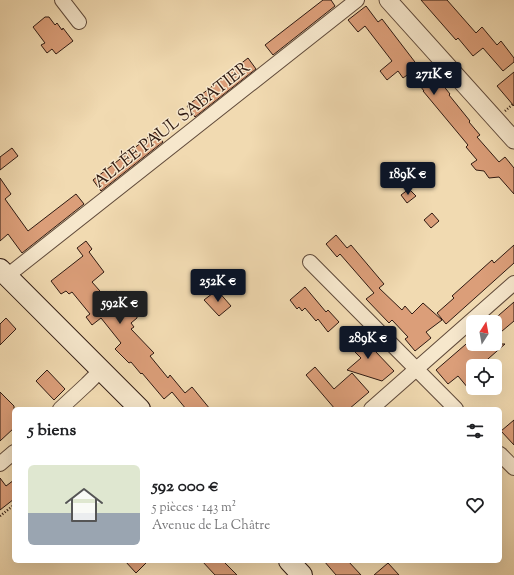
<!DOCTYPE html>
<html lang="fr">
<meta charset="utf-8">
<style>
body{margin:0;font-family:"Sorts Mill Goudy",serif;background:#f2f2f2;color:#202124;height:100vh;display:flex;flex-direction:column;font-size:15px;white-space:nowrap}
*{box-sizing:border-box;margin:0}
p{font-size:13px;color:#757577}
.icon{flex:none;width:22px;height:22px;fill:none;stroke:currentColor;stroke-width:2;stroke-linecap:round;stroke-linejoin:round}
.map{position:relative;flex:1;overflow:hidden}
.sheet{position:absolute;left:12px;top:407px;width:490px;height:156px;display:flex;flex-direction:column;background:#fff;border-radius:6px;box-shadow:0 4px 16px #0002}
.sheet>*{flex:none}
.needle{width:26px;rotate:11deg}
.fabs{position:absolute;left:466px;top:315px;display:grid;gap:8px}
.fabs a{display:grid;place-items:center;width:36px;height:36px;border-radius:6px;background:#fff;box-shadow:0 4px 16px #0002;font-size:20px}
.price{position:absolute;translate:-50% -34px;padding:0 9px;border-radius:4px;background:#111827;color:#fff;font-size:13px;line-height:26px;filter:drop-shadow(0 1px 2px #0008)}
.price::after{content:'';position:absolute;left:50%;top:24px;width:12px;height:9px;margin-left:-6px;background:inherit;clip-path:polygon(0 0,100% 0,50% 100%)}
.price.on{background:#222;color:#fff}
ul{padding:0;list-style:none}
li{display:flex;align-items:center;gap:12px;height:100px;padding:0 16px}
li span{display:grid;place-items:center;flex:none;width:112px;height:80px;border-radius:6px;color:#555}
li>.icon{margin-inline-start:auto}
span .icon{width:48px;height:48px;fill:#fffc;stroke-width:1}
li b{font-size:17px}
h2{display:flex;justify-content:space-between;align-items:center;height:48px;padding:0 16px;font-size:17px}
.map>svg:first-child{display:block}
.building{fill:#db9e79;stroke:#2f1a12}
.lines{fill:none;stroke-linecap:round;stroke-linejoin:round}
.minor-casing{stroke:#604a3a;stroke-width:16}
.tertiary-casing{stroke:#604a3a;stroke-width:19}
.secondary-casing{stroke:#2f1a12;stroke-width:22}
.path{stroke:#2f1a12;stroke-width:2.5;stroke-dasharray:1 2;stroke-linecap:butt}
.minor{stroke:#f6e7cc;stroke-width:14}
.tertiary{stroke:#f6e7cc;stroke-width:17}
.secondary{stroke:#f6e7cc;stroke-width:20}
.labels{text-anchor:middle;stroke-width:3;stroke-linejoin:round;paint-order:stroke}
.street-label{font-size:17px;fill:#2f1a12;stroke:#f6e7cc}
</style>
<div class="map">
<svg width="514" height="575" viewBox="0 0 514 575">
<rect width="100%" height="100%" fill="#f1dab1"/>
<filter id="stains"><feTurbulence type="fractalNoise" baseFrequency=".005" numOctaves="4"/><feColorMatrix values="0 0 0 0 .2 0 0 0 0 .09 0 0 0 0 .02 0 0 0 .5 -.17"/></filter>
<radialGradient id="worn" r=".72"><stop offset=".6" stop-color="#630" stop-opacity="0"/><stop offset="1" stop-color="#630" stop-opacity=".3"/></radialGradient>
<g class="building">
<path d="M323 0H331L335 6 273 55 265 45Z"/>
<path d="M421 0H447L476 33 482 27 497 45 501 41 514 58V62L503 71 483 48 473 56 458 38 456 40Z"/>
<path d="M366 6 378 22 382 19 418 66 422 63 437 80 438 79 450 94 449 95 470 121 469 122 480 135 477 137 499 162 505 157 514 168V194L499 177 489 178 484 171 476 170 471 164 477 160 466 147 468 145 423 91H424L410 73 403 78 398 71 387 80 380 71 392 61 365 26 358 32 348 20Z"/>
<path d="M45 17H49L55 25 57 23 62 30 63 28 73 41 56 54 52 49 47 53 41 45 45 43 33 27Z"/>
<path d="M248 58 256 69 195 117 187 106Z"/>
<path d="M514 72V106L497 86Z"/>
<path d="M155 132 163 142 101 191 93 180Z"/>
<path d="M12 148 18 156 0 170V157Z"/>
<path d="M0 178 11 194 5 199 28 231 76 194 84 204 22 253 8 234 0 241Z"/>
<path d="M409 189 416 196 407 203 401 195Z"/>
<path d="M432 213 439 221 431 228 424 220Z"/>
<path d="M336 235 347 248 351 245 384 284 379 288 402 310 405 306 412 314 423 303 442 320 426 332 431 338 415 351 405 339 408 337 392 320 389 323 366 299 374 293 340 254 337 257 326 244Z"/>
<path d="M86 241 92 249 89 252 104 272 92 282 107 299 117 291 137 316V318L131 323 134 327 131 329 154 353 150 356 168 378 170 375 185 393 192 387 210 409H186L172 392 164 399 142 373 141 374 131 362 129 363 115 349 121 343 101 318 92 325 86 317 90 314 72 292 69 294 66 291 61 294 51 281 83 256 77 248Z"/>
<path d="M514 245V263L446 324 437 313 454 298 452 296 492 260 494 263Z"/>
<path d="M305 287 326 312 328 310 339 322 328 332 318 319 316 321 305 308 302 311 299 307 297 309 290 300Z"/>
<path d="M217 290 231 306 219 316 204 300Z"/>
<path d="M514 302V321L495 337V322H491Z"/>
<path d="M6 318 16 329 0 345V324Z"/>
<path d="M357 332 394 371 382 381 347 370 361 358 345 342Z"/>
<path d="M473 338V344H505L480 366H473V394L458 376 448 384 436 370Z"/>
<path d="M315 367 334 389 352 373 369 392 349 409H335L306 375Z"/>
<path d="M47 370 65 389 54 400 36 381Z"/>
<path d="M0 392 14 406V428L0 441Z"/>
<path d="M514 420V445L501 431Z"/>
<path d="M0 478 6 486 14 480V499L0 510Z"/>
<path d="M125 561H148L136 573Z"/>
<path d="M202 561H223L237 575H215Z"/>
<path d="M324 561H348L361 575H336Z"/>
<path d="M388 563 399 575H374Z"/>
</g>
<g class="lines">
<defs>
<g id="minor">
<path d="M62 0 79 22"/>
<path d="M310 262 456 409"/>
<path d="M7 276 357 0"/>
<path d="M60 409 87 384 101 370"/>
<path d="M371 409 514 283"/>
<path d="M500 454 514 468"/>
<path d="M0 464 14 452"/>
</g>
<path id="tertiary" d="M388 0 514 140"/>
<g id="secondary">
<path d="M0 269 140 409"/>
<path d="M289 561 302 575"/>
</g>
</defs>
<use href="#minor" class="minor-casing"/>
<use href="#tertiary" class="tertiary-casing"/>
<use href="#secondary" class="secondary-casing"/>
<g class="path">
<path d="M505 111 514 103"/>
<path d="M0 516 14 505"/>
</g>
<use href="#minor" class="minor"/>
<use href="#tertiary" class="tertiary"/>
<use href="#secondary" class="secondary"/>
</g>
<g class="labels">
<g class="street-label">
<text transform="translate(171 124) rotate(-38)" y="6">ALLÉE PAUL SABATIER</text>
</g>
</g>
<rect width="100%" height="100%" filter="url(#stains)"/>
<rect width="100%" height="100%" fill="url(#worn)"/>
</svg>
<div class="fabs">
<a><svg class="needle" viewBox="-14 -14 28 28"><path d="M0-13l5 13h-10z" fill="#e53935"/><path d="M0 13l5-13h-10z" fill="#757577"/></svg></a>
<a><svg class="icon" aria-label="locate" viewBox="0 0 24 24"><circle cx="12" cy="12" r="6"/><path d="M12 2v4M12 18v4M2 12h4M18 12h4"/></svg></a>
</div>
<b class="price" style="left:434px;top:96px">271K €</b>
<b class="price" style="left:408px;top:196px">189K €</b>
<b class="price" style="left:218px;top:303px">252K €</b>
<b class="price on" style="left:120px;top:325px">592K €</b>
<b class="price" style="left:368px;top:360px">289K €</b>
<section class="sheet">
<h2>5 biens<svg class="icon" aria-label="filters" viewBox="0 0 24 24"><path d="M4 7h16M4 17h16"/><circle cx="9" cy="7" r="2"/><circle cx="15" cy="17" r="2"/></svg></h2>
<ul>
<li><span style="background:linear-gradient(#dfe7d0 60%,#9aa5b1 0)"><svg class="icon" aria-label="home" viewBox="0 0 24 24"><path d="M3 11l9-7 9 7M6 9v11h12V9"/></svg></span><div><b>592 000 €</b><p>5 pièces · 143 m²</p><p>Avenue de La Châtre</p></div><svg class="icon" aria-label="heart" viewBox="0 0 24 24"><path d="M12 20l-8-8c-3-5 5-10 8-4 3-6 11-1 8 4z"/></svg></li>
</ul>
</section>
</div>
